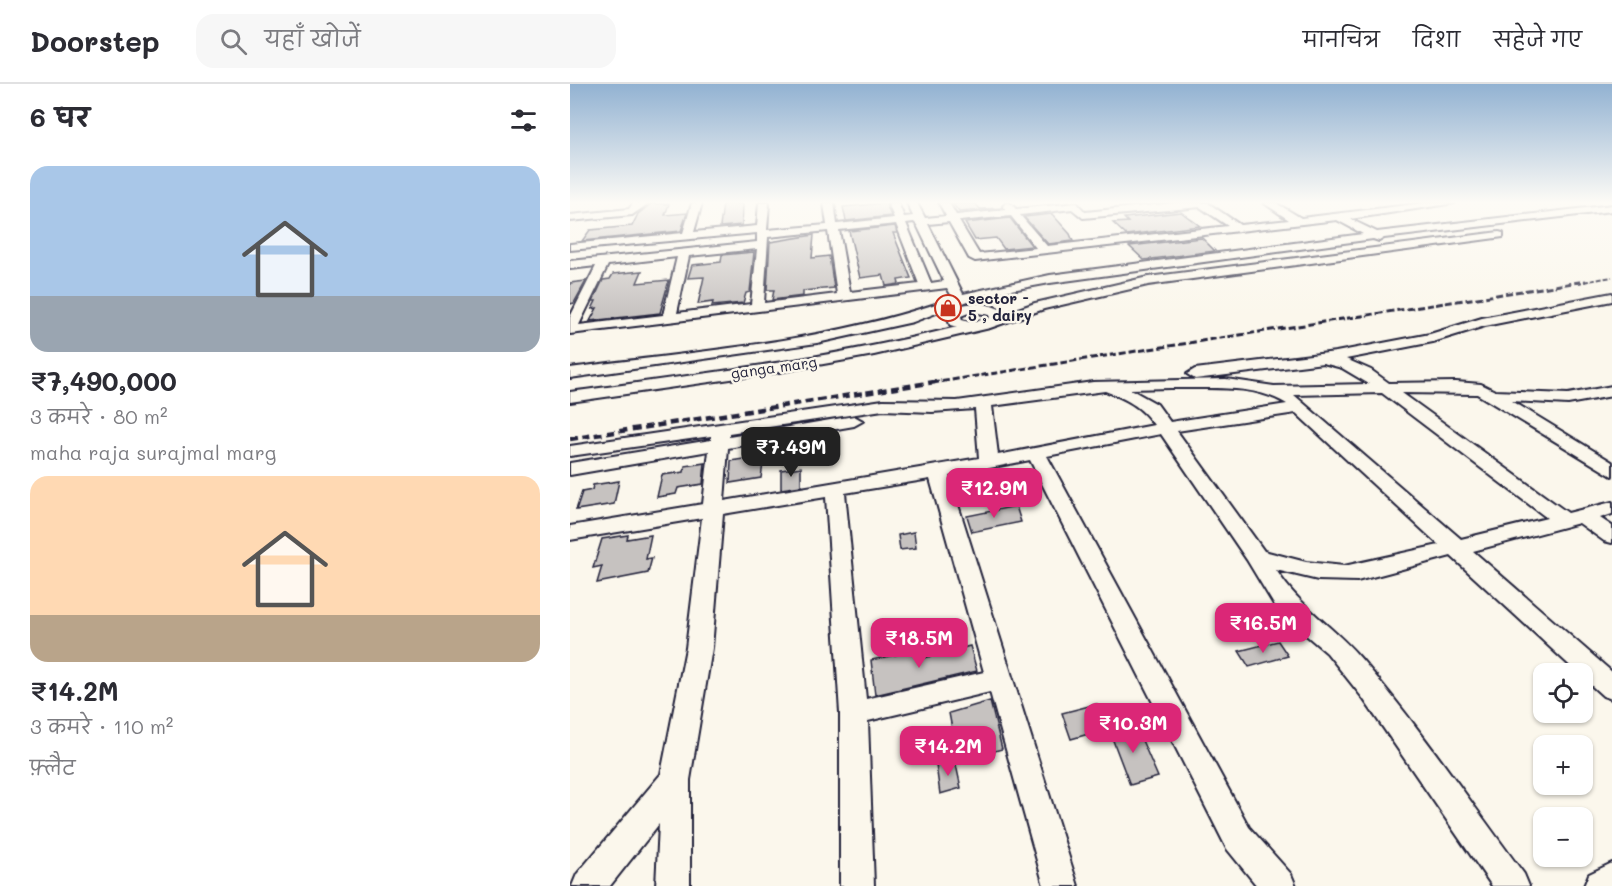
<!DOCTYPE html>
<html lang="hi">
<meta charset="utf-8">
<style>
body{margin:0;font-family:Mali,"Playpen Sans Deva",sans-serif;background:#f7f7f7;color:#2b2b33;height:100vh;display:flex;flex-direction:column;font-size:22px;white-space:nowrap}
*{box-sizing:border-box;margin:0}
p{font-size:20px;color:#7c7c81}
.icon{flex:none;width:33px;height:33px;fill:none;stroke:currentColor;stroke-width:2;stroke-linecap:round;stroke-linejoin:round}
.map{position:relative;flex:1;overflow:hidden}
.panel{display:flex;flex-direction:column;background:#fff;width:570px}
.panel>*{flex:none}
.buttons{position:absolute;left:963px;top:579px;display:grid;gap:12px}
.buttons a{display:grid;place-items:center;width:60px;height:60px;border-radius:12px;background:#fff;box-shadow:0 2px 4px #0004;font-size:30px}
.price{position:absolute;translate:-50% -51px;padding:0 14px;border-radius:12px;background:#db2777;color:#fff;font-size:20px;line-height:39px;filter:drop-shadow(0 2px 3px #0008)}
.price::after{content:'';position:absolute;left:50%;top:36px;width:18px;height:14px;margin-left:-9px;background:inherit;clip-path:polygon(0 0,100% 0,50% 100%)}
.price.selected{background:#222;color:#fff}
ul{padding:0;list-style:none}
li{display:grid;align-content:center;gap:12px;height:318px;padding:0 30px}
li span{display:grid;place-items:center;height:186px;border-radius:18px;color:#555}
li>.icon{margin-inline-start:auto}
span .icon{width:108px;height:108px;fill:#fffc;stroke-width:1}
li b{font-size:26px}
h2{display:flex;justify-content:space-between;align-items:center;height:72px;padding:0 30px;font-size:26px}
header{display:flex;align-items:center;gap:36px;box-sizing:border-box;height:84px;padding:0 30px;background:#fff;border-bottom:2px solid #e1e1e2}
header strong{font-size:28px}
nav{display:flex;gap:33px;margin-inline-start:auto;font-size:21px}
.search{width:420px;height:54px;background:#f7f7f7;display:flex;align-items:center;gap:15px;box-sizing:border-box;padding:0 21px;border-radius:18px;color:#7c7c81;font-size:22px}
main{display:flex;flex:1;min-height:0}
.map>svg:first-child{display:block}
.building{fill:#c6c2c0;stroke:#22223b;stroke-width:1.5}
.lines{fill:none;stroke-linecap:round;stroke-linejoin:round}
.minor-casing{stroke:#22223b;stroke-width:4}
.minor{fill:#fbf7ec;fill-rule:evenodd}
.rail-far2{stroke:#22223b;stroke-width:2;stroke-dasharray:5 2;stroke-linecap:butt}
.rail-far1{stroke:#22223b;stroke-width:3;stroke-dasharray:7 3;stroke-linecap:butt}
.rail{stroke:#22223b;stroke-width:4.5;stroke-dasharray:8 4.5;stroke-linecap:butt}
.labels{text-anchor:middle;stroke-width:5;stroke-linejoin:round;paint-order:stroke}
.far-poi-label{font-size:15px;font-weight:bold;fill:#22223b;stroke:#fbf7ec;text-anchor:start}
.far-street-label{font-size:15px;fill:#22223b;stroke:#fbf7ec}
</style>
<header>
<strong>Doorstep</strong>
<div class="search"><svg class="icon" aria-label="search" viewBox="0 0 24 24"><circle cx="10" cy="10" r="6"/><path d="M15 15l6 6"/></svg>यहाँ खोजें</div>
<nav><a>मानचित्र</a><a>दिशा</a><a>सहेजे गए</a></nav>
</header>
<main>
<section class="panel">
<h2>6 घर<svg class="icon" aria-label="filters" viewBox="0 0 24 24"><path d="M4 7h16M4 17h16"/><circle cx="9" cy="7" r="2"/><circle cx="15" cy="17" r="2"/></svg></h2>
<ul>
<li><span style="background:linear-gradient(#a9c7e8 70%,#9aa5b1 0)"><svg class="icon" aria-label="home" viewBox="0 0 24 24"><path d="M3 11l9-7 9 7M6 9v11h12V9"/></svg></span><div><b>₹7,490,000</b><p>3 कमरे · 80 m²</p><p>maha raja surajmal marg</p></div></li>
<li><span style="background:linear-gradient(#ffd9b3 75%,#b9a48a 0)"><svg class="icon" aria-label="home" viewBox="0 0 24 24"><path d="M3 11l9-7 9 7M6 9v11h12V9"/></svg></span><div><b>₹14.2M</b><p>3 कमरे · 110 m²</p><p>फ़्लैट</p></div></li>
</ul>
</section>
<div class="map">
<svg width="1042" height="802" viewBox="0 0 1042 802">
<rect width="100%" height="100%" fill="#fbf7ec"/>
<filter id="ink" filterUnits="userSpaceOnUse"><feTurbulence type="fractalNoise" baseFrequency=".0167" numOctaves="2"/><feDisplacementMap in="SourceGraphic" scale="12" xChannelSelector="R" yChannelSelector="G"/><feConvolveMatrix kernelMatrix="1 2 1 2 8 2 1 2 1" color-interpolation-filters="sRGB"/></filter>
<g filter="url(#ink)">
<g class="building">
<path d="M81 120H99L95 131 117 129 111 147 12 157 20 146 62 142 68 130Z"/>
<path d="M153 120H173L172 141 150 143Z"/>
<path d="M306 120H316L321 132 276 137 273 123Z"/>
<path d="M383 120H406L410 125 432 124 389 128Z"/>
<path d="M611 128 630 142 556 151 543 139 558 138 554 134Z"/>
<path d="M482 130 500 150 503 157 478 160 454 133Z"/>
<path d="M440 134 462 162 434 165 426 154 405 156 395 139Z"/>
<path d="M325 142 327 149H323L341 194 328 196 329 200 316 202 313 191 290 194 279 147Z"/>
<path d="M244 151 242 174 259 172 264 204 233 207V212L202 216 204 206H197L200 158Z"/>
<path d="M632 154 645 167 574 176 559 162Z"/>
<path d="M184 168 180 208 176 209 173 219 142 222 143 218 128 220 134 193 118 194 122 181 151 178 152 171Z"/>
<path d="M72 187 67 199 99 196 90 229 20 237 27 224 22 225 26 217H23L33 196 40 195 43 190Z"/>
<path d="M16 197 4 219 0 220V199Z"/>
<path d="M194 372 191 394 160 399 161 377Z"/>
<path d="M135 379 133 400 108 404 106 410 87 413 92 391 114 388 115 382Z"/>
<path d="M231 383V402L211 405V386Z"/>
<path d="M49 397 44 420 6 426 12 408 22 406 23 401Z"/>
<path d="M446 422 451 438 402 448 397 432Z"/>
<path d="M344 448 346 464 330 466 328 451Z"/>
<path d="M58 451 57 455 81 451 76 475 82 474 78 489 27 499 32 482 23 484 32 455Z"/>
<path d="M708 557 718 572 679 583 669 567Z"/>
<path d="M400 562 407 587 305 611 301 576 348 566 350 575Z"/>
<path d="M420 617 432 665 388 677 379 629Z"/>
<path d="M527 620 536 645 501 655 492 629Z"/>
<path d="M564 638 588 693 560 701 539 646Z"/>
<path d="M385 676 391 704 370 710 366 681Z"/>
</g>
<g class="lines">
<defs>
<g id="minor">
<path d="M63 119H79L62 131 0 137V131L59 125Z"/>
<path d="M122 119H132L124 148 187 142 189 119H199L197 146 257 141 254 119H264L267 140 324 134 318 119H328L334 133 343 132 337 119H347L355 134 376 132 369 119H379L386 131 436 126 433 122 436 119 441 120 446 125 507 119 515 128 605 119H638L670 141 719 136 694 119H706L731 134 854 119H885L780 135 807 148 1042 121V127L814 154 809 157 803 155 480 199 414 211 343 238 247 259 0 294V284C128 267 261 258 383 214L377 204 0 250V233L26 182 0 185V177L187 158V149L0 166V160L113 149ZM630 123 658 142 477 162 450 131 502 125 513 134ZM441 132 466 164 409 170 389 137ZM767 136 793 150 480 191 393 210 358 140 379 138 399 174 405 177ZM344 138 347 141 374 197 361 199 336 139ZM326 140 349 200 280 208 269 146ZM258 147 267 210 194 219 198 153ZM187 165 181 220 107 229 119 172ZM107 173 93 231 9 241 38 181Z"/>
<path d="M929 148 933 149V153L578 201 474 225 420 244 304 271 203 289 0 318V308C130 290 260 275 387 243L380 241 377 231C389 215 416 218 432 226L434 230 465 219 578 193ZM401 228 420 231 419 235 399 238 392 236 391 232Z"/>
<path d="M1042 209V217L915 242 863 258 776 275 801 286 819 299 886 298 911 300 925 307 998 310 1042 302V312L998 320 942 317 1042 378V392L907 310 832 309 998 429 1042 418V430L1030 434 1042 442V459L1034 457 1009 439 903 467 1042 588V615L1033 612 1012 593V590H1009L881 472 787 497 748 496 706 486C731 525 765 543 794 578 851 645 901 719 954 790L959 802H922L792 613 757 569 716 534 703 519 677 476 591 350 477 372 679 743 721 790 726 802H687L657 765 460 376 379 392 508 802H474L420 608 298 637 304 802H270V629L256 413 153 430 142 564 120 696V802H86L89 740 40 802H2L7 790 91 690 116 564 132 434 0 456V442L133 420 139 367 0 391V379L141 356V352L0 372V362L313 316 387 317 523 298 656 295 704 302 799 300 772 284 753 279 625 295 617 290 625 285 766 268 860 250 912 234ZM600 304C640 305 682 299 717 320L600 338 587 320 560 305ZM535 307C556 315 571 322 584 341L428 371 422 322ZM812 309 977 434 891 455 724 311ZM405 325 409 374 154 417 158 364 284 342 293 337 284 332 159 353V349L313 326 362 328ZM726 329 869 461 774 482 736 478 694 467 607 347ZM360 395 414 588 296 615 275 409Z"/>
<path d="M1042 779V802H1014L1019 790Z"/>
</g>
</defs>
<use href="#minor" class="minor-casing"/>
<use href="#minor" class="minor"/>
<path class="rail-far2" d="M1007 199 1042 193"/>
<path class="rail-far1" d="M362 299 1016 197"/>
<path class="rail" d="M0 355 371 297"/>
</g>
</g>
<linearGradient id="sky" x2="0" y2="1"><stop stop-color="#92b2d2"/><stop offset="0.51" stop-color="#fdfbf6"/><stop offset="1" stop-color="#fdfbf6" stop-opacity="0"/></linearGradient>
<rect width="1042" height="232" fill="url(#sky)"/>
<defs>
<symbol id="shop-ring" viewBox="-11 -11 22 22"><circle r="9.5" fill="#fbf7ec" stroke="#c8321e" stroke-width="1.5"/><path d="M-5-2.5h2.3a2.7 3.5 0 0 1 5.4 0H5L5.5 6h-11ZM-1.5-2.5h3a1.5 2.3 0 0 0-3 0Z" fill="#c8321e"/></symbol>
</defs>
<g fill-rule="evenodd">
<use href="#shop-ring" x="363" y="209" width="30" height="30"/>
</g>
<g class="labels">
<g class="far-poi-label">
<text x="398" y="220">sector -<tspan x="398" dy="17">5 , dairy</tspan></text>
</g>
<g class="far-street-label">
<text transform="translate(204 284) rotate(-8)" y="5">ganga marg</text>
</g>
</g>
</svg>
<div class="buttons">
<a><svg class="icon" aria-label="locate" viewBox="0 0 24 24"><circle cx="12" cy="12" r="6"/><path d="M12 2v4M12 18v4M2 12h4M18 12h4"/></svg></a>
<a>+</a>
<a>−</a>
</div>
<b class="price selected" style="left:221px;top:394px">₹7.49M</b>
<b class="price" style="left:424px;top:435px">₹12.9M</b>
<b class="price" style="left:693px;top:570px">₹16.5M</b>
<b class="price" style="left:349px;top:585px">₹18.5M</b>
<b class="price" style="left:563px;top:670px">₹10.3M</b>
<b class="price" style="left:378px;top:693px">₹14.2M</b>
</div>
</main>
